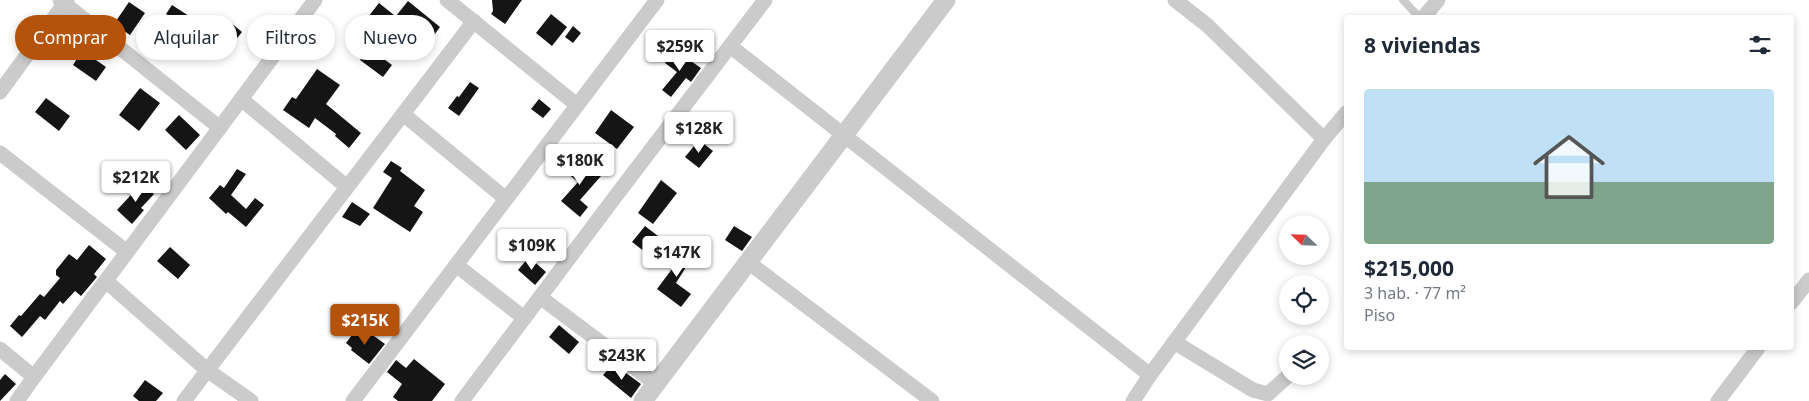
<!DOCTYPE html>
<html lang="es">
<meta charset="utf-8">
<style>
body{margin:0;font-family:"Noto Sans",sans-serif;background:#f2f2f3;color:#1f2937;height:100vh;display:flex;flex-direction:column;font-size:19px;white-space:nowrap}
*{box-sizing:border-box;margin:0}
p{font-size:16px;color:#747a83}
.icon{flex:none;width:28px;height:28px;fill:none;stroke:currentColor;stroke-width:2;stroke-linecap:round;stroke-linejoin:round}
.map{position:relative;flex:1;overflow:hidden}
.details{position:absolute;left:1344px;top:15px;width:450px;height:335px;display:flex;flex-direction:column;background:#fff;border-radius:5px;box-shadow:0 2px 8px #0003}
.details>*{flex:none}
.banner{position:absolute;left:15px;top:15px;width:475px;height:45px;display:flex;gap:10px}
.needle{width:32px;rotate:293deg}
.buttons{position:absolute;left:1279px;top:215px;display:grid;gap:10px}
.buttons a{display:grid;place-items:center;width:50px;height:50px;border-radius:50%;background:#fff;box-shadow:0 2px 8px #0003;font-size:25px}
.price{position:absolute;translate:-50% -42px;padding:0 11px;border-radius:5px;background:#fff;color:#222;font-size:16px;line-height:32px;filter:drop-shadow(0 1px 2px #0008)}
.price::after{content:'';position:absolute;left:50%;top:30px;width:15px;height:11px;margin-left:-8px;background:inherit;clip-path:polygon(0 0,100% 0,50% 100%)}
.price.current{background:#b45309;color:#fff}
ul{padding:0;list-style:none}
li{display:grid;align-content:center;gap:10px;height:265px;padding:0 20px}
li span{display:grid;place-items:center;height:155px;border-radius:5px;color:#555}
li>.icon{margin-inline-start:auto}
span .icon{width:90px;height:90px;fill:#fffc;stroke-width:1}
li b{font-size:21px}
h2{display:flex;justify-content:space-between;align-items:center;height:60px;padding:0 20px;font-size:21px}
.pill{padding:0 18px;border-radius:22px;background:#fff;box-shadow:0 2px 8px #0003;font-size:18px;line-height:45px}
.pill.current{background:#b45309;color:#fff}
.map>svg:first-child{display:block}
.building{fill:#151515}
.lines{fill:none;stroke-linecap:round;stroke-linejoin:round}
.service{stroke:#cbcbcb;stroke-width:8}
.minor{stroke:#cbcbcb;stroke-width:15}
.tertiary{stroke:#cbcbcb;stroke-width:19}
</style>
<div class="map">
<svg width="1809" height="401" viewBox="0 0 1809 401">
<rect width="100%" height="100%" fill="#fff"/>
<g class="building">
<path d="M492 0H522L505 24 491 14 493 11Z"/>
<path d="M408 1 440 27 429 42 396 16Z"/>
<path d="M129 2 145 13 130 35 114 24Z"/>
<path d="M379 3 394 15 385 30 368 17Z"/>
<path d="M172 5 189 16 182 25 166 14Z"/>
<path d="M551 14 567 27 552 46 536 33Z"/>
<path d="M229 21 242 32 234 42 221 31Z"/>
<path d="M573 26 581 33 573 43 565 37Z"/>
<path d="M89 40 103 50 96 60 106 67 96 81 73 65Z"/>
<path d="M369 48 392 65 383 77 360 60Z"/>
<path d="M675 50 701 68 691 82 686 78 671 97 662 90 677 72 665 63Z"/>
<path d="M317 69 340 85 326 104 361 133 349 148 335 136 336 134 315 118 309 128 283 110 292 97 296 99Z"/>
<path d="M470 82 479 88 459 116 448 108 457 96 459 97Z"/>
<path d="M140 88 160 103 139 131 119 115Z"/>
<path d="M46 98 70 116 59 131 35 112Z"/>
<path d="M539 99 551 109 543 118 531 109Z"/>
<path d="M611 110 634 127 617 149 595 133Z"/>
<path d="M179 115 200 135 186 150 165 130Z"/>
<path d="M699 140 713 151 699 168 685 157Z"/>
<path d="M580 158 601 176 580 200 588 207 580 217 561 201 578 182 567 173Z"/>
<path d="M391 161 402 168 400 171 425 190 414 206 423 212 410 232 373 208 392 178 383 172Z"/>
<path d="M237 169 246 174 231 195 246 209 255 198 264 205 246 227 228 212 226 214 209 198 220 185 224 188Z"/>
<path d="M661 180 677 193 653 224 638 213Z"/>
<path d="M142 183 154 194 141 208 144 210 132 224 117 210Z"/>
<path d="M352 202 370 214 360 226 342 217Z"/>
<path d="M645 226 658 236 645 252 632 242Z"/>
<path d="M734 226 752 237 742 251 725 240Z"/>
<path d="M89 245 106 259 94 274 97 277 81 296 75 291 63 304 60 301 45 320 40 316 22 337 10 326 19 315 21 316 40 294 44 297 60 278 56 275V270L69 254 77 260Z"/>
<path d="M690 246 696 251 676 283 691 294 681 307 657 289 672 269 665 265 673 253 681 258Z"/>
<path d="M170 247 190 265 178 279 157 261Z"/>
<path d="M529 257 546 272 535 285 518 270Z"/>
<path d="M559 325 579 342 569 354 549 337Z"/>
<path d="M355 331 361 336 362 334 364 335 367 331 385 344 369 364 351 350 352 348 346 343Z"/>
<path d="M414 359 445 384 432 401H398L393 397 402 384 387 372 396 360 406 368Z"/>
<path d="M613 364 621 372 622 370 641 384 631 398 603 375Z"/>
<path d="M5 374 16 384 0 401V380Z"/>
<path d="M145 380 163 393 156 401H139L133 396Z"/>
</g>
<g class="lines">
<path class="service" d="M1403 0 1420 18"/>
<g class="minor">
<path d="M60 0 220 128"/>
<path d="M447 0 577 105"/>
<path d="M1175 0 1207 25 1324 139"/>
<path d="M1423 18 1438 0"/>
<path d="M730 46 1150 375"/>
<path d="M0 92 67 0"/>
<path d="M241 99 347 187"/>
<path d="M403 114 506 199"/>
<path d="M0 153 127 252"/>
<path d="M748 262 932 401"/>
<path d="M456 265 524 318"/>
<path d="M106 281 207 370 251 401"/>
<path d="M540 297 656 384"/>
<path d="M1791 303 1809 280"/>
<path d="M1174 342 1253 390 1268 394 1288 376"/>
<path d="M0 349 34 377"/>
<path d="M17 401 34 377 315 0"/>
<path d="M184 401 474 21"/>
<path d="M353 401 657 0"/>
<path d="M462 401 615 197 765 0"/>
<path d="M1133 401 1150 375 1324 139 1346 113"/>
<path d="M1718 401 1758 348"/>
</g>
<path class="tertiary" d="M643 401 946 0"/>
</g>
</svg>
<div class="buttons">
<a><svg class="needle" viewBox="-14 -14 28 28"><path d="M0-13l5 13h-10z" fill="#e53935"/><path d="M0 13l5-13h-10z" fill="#747a83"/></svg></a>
<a><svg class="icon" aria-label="locate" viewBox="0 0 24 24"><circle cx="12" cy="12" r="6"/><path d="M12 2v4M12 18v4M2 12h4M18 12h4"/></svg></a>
<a><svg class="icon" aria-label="layers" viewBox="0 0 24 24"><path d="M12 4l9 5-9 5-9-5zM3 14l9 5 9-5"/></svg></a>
</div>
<b class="price" style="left:680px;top:72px">$259K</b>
<b class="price" style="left:699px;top:154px">$128K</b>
<b class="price" style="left:580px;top:186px">$180K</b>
<b class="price" style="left:136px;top:203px">$212K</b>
<b class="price" style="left:532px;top:271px">$109K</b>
<b class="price" style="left:677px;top:278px">$147K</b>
<b class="price current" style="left:365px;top:346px">$215K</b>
<b class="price" style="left:622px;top:381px">$243K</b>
<div class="banner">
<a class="pill current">Comprar</a>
<a class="pill">Alquilar</a>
<a class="pill">Filtros</a>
<a class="pill">Nuevo</a>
</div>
<section class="details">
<h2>8 viviendas<svg class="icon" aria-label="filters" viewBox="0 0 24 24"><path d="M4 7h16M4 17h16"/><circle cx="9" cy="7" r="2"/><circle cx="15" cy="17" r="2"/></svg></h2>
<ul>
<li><span style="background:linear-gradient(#bfe0f5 60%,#7fa58c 0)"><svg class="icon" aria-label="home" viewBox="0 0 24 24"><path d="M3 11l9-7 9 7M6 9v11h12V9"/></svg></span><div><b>$215,000</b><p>3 hab. · 77 m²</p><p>Piso</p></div></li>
</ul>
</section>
</div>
